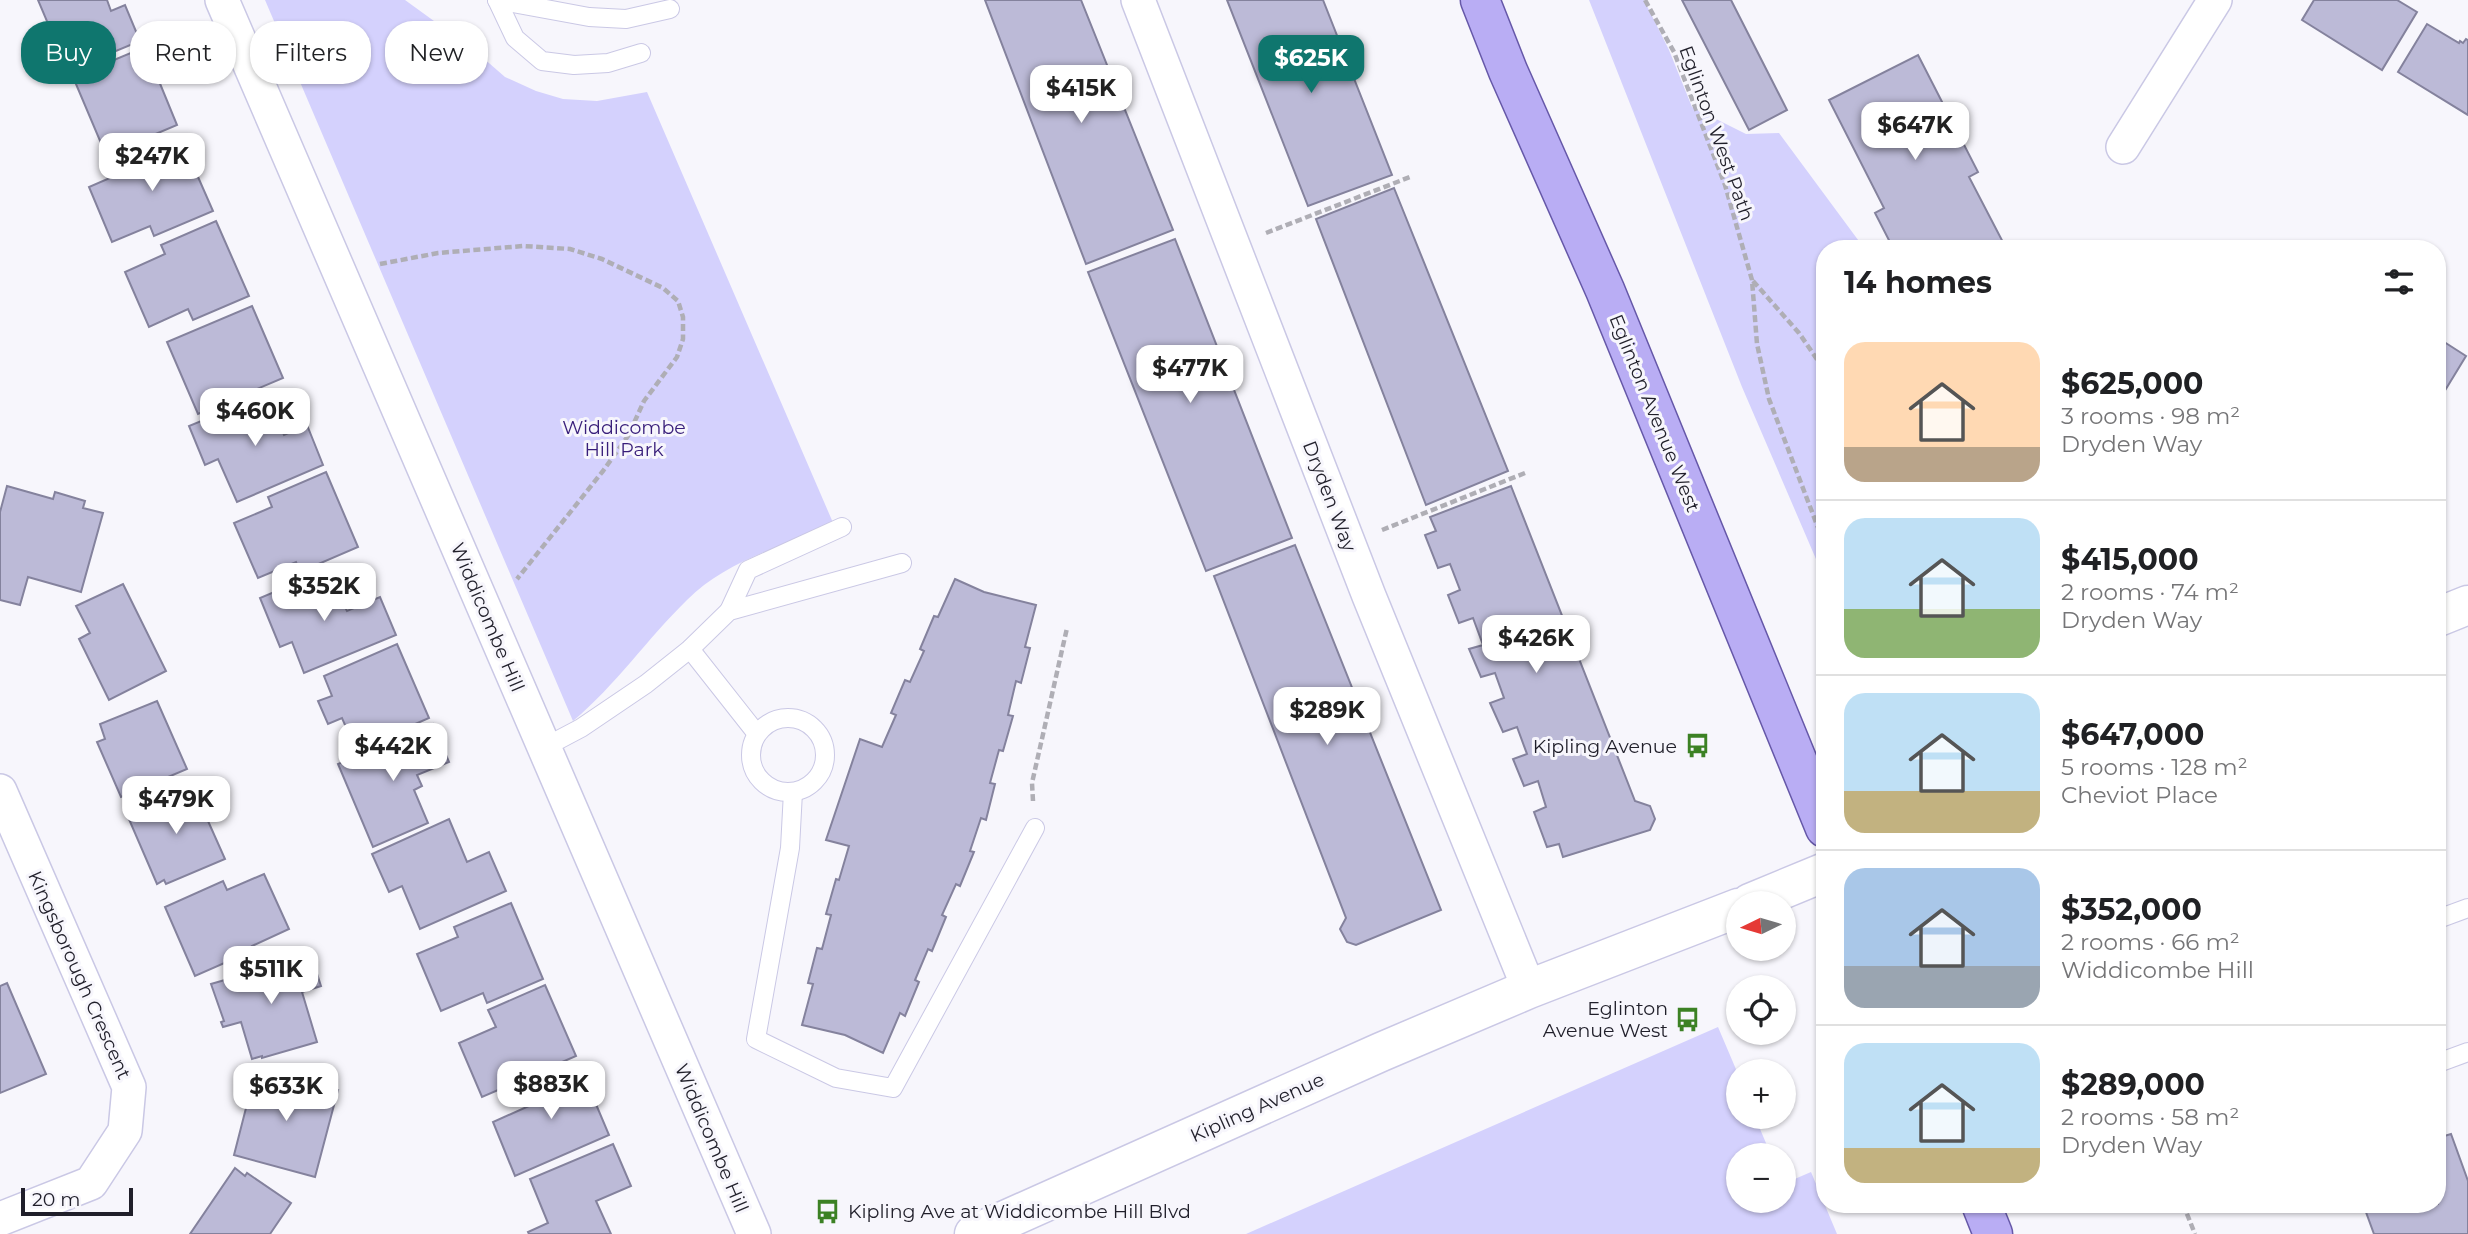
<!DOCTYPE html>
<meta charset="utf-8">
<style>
body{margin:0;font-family:Montserrat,sans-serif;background:#f2f2f2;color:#202124;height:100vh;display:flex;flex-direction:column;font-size:26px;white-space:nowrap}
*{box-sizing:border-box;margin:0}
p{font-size:23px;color:#757577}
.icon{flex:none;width:38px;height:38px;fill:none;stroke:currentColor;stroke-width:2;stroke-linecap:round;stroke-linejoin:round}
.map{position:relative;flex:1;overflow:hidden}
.side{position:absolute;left:1816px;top:240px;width:630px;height:973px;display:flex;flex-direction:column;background:#fff;border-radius:28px;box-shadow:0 2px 5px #0004}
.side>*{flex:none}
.banner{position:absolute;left:21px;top:21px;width:665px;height:63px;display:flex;gap:14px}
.needle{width:46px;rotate:265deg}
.tools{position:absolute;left:1726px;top:891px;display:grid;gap:14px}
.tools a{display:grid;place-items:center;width:70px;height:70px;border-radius:50%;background:#fff;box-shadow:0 2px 5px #0004;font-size:35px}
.scale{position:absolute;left:21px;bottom:18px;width:112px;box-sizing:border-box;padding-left:7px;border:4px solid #201f2a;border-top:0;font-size:19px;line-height:24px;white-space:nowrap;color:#201f2a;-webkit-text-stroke:5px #f7f6fc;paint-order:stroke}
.price{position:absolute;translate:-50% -60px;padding:0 16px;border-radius:14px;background:#fff;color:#222;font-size:23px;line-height:46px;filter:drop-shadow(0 2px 4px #0008)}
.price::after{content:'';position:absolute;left:50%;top:42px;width:21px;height:16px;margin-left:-10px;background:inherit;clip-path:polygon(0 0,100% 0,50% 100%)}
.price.selected{background:#0f766e;color:#fff}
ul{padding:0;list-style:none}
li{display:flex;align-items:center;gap:21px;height:175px;padding:0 28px}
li+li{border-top:2px solid #e0e0e0}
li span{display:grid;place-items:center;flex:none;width:196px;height:140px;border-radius:21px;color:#555}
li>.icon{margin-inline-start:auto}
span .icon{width:84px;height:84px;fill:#fffc;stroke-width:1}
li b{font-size:30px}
h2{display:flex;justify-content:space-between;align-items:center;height:84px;padding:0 28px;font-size:30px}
.chip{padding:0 24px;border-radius:28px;background:#fff;box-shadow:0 2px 5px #0004;font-size:24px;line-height:63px}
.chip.selected{background:#0f766e;color:#fff}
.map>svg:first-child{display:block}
.green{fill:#d4d1fd}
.building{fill:#bcbad7;stroke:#84829d;stroke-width:2}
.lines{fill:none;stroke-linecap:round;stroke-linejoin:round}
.service-casing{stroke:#cac8e5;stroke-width:20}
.minor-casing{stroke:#cac8e5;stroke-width:36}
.secondary-casing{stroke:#cac8e5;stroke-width:41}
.primary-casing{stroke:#6658a8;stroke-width:41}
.path{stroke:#afaeb5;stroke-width:4.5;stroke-dasharray:7 3.5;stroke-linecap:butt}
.service{stroke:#fff;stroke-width:18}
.minor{stroke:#fff;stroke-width:33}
.secondary{stroke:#fff;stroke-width:38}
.primary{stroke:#b9adf4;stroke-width:38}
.labels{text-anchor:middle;stroke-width:6;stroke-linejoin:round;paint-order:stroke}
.street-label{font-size:19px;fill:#201f2a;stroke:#f7f6fc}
.park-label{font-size:19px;fill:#381e7a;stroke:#f7f6fc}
.poi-label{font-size:19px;fill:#201f2a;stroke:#f7f6fc;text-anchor:end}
</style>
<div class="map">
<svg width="2468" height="1234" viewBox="0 0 2468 1234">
<rect width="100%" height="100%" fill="#f7f6fc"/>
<g class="green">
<path d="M265 0H405L474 50 505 77 536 91 563 99 597 101 647 92 834 525C784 545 726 561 687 600 647 639 616 685 573 721Z"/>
<path d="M1589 0H1644L1669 50 1692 107 1746 134 1779 133 1864 248H1825V580L1742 387Z"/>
<path d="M1718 1027 1738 1074V1116L1755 1117 1771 1155H1738V1200H1783V1184L1811 1172 1837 1234H1246Z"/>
</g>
<g class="building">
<path d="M38 0H107L111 11 125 5 140 41 68 71Z"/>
<path d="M985 0H1081L1173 230 1086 264Z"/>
<path d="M1227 0H1323L1392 175 1308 206Z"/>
<path d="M1682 0H1731L1787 110 1749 130Z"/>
<path d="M2314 0H2397L2417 12 2382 70 2302 20Z"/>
<path d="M2427 24 2459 43 2460 41 2463 43 2466 39 2468 40V115L2398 72Z"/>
<path d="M145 47 177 125 106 155 73 77Z"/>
<path d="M1918 55 1978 172 1969 177 2006 248H1893L1875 213 1884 208 1829 100Z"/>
<path d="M180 136 213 211 154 236 150 226 112 242 89 187 126 171 122 161Z"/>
<path d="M1394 188 1508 471 1426 505 1316 219Z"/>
<path d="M216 221 249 296 193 320 188 309 149 327 125 272 165 254 161 245Z"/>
<path d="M1175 239 1292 538 1206 571 1088 272Z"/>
<path d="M252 306 283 378 198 414 167 342Z"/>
<path d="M2438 338 2466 356 2438 402Z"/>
<path d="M267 394 284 435 307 425 323 465 237 502 218 459 205 465 189 426Z"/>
<path d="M326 472 358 547 300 572 296 562 258 578 234 523 272 507 268 497Z"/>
<path d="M7 486 53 499 55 492 85 501 83 508 103 513 81 592 28 577 20 605 0 600V512Z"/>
<path d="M1511 486 1635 801 1650 806 1655 819 1650 830 1563 857 1559 844 1547 847 1534 812 1546 807 1538 781 1524 786 1513 759 1527 754 1517 727 1503 732 1490 703 1504 698 1495 673 1481 677 1469 649 1483 645 1473 618 1459 623 1448 595 1460 590 1450 564 1438 568 1425 535 1436 531 1430 517Z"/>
<path d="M1295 545 1441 910 1356 945 1347 942 1340 929 1346 918 1214 576Z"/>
<path d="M319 573 332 605 342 601 347 611 380 597 396 635 304 673 292 642 280 647 260 598Z"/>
<path d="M955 579 984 592 1036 605 1025 647 1030 648 1021 683 1016 681 1008 715 1013 716 1003 751 999 750 990 783 995 784 986 820 981 818 970 851 974 852 960 886 956 884 942 915 946 917 932 951 928 949 915 980 919 982 905 1016 900 1013 883 1053 845 1035 802 1025 813 984 808 983 817 948 822 949 831 915 826 914 836 879 839 880 849 846 826 840 860 739 882 747 896 715 891 713 905 680 910 682 924 651 920 649 934 616 938 617Z"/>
<path d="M123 584 166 671 109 700 79 639 90 633 76 606Z"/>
<path d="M397 644 429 718 356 750 342 718 328 724 318 701 332 696 324 676Z"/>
<path d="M157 701 187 769 121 797 97 742 105 739 100 724Z"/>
<path d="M433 724 449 762 417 775 422 786 414 790 428 823 373 847 338 764Z"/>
<path d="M193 785 198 797 201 796 207 811 204 812 225 859 166 884 164 880 157 884 128 817 135 813 134 810Z"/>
<path d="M449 819 467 862 489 852 506 891 420 929 402 886 389 892 372 854Z"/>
<path d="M264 874 289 929 252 946 254 950 195 976 165 907 223 881 227 890Z"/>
<path d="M511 903 543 979 487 1003 483 993 441 1011 417 954 458 937 454 927Z"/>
<path d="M311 955 321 986 302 992 317 1042 262 1058V1056L252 1059 241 1022 223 1027 221 1022 224 1021 211 984Z"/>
<path d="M7 983 46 1074 0 1093V986Z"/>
<path d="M545 985 576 1056 482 1097 459 1043 496 1027 488 1010Z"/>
<path d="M579 1064 609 1135 515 1176 493 1122 529 1106 521 1089Z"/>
<path d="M256 1069 338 1090 315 1177 234 1155Z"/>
<path d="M2439 1129 2441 1137 2451 1134 2468 1181V1234H2374L2363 1204H2438Z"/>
<path d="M613 1144 631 1186 596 1201 611 1234H529L528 1232 548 1223 530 1179Z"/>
<path d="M235 1168 245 1176 247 1173 291 1203 270 1234H190Z"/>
</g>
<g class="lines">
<defs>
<g id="service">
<path d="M497 0 515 38 542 61 574 65 608 63 641 53"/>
<path d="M497 0 589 17 626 19 670 9"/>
<path d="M729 611 748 570 842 527"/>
<path d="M690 649 757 734"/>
<circle cx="788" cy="755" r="37"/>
<path d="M545 747 581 728 646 684 690 649 729 611 902 563"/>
<path d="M793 792 790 848 756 1039 836 1078 893 1088 1035 828"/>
<path d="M2438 919 2468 908"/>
<path d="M2438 1063 2468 1052"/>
</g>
<g id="minor">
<path d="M222 0 754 1234"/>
<path d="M1138 0 1369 596 1529 989"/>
<path d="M2123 147 2215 0"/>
<path d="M0 791 129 1087 125 1131 91 1183 0 1219"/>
</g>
<g id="secondary">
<path d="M2438 617 2468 605"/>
<path d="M1750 903 1825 872"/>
<path d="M974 1234 1381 1052 1529 989 1738 908"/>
</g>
<g id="primary">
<path d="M1480 0 1508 71 1605 290 1825 828"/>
<path d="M1981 1204 1993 1234"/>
</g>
</defs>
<use href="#service" class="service-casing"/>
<use href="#minor" class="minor-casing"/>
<use href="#secondary" class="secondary-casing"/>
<use href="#primary" class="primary-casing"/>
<g class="path">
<path d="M1645 0 1674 52 1725 185 1752 280 1757 344 1769 399 1825 546"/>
<path d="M1266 233 1410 177"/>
<path d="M380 264 438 253 523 246 570 249 602 259 663 288 678 301 683 317V339L677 357 644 401 628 436 603 471 517 579"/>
<path d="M1753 281 1799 333 1825 371"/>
<path d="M1382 530 1525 473"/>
<path d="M1033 801 1032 783 1067 628"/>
<path d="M2183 1204 2195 1234"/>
</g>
<use href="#service" class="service"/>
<use href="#minor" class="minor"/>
<use href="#secondary" class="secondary"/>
<use href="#primary" class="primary"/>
</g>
<defs>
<symbol id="bus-bare" viewBox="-9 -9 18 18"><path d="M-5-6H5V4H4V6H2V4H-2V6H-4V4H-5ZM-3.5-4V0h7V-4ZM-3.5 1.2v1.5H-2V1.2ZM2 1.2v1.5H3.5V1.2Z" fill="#3c8124" stroke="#f7f6fc" stroke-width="2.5" paint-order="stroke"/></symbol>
</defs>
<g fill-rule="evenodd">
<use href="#bus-bare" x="1680" y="728" width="35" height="35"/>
<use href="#bus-bare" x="1670" y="1002" width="35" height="35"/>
<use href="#bus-bare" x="810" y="1194" width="35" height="35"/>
</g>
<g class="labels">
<g class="street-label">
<text transform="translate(1717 133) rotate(70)" y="7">Eglinton West Path</text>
<text transform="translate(1655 413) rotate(68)" y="7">Eglinton Avenue West</text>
<text transform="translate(1330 496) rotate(69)" y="7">Dryden Way</text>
<text transform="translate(488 617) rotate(67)" y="7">Widdicombe Hill</text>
<text transform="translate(80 975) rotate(66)" y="7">Kingsborough Crescent</text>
<text transform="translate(1257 1107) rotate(-24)" y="7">Kipling Avenue</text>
<text transform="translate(712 1138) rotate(67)" y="7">Widdicombe Hill</text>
</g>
<g class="park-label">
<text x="624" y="434">Widdicombe<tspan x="624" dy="22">Hill Park</tspan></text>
</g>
<g class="poi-label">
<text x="1677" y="753">Kipling Avenue</text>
<text x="1668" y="1015">Eglinton<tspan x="1668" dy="22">Avenue West</tspan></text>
<text x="848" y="1218" text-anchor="start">Kipling Ave at Widdicombe Hill Blvd</text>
</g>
</g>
</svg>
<div class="tools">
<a><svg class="needle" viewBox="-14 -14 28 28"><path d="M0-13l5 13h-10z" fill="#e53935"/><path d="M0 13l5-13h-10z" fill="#757577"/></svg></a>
<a><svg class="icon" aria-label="locate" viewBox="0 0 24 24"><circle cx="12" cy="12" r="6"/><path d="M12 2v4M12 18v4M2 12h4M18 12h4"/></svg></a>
<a>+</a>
<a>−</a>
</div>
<div class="scale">20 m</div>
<b class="price selected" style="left:1311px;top:95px">$625K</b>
<b class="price" style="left:1081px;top:125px">$415K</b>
<b class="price" style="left:1915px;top:162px">$647K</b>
<b class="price" style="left:152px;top:193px">$247K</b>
<b class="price" style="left:1190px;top:405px">$477K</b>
<b class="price" style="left:255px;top:448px">$460K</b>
<b class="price" style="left:324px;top:623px">$352K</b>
<b class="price" style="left:1536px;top:675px">$426K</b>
<b class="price" style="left:1327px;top:747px">$289K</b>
<b class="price" style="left:393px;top:783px">$442K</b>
<b class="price" style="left:176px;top:836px">$479K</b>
<b class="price" style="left:271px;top:1006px">$511K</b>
<b class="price" style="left:551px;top:1121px">$883K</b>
<b class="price" style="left:286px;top:1123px">$633K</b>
<div class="banner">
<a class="chip selected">Buy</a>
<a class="chip">Rent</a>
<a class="chip">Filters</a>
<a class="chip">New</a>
</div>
<section class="side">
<h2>14 homes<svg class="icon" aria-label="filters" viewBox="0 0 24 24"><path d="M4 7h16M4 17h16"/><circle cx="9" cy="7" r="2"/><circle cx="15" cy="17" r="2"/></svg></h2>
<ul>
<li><span style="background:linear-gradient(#ffd9b3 75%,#b9a48a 0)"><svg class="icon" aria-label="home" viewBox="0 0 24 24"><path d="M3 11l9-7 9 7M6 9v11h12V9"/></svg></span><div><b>$625,000</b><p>3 rooms · 98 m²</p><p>Dryden Way</p></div></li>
<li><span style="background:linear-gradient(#bfe0f5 65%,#8fb573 0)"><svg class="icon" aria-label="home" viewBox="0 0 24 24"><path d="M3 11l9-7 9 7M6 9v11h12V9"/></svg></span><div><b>$415,000</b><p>2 rooms · 74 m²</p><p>Dryden Way</p></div></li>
<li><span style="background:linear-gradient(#bfe0f5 70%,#c2b280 0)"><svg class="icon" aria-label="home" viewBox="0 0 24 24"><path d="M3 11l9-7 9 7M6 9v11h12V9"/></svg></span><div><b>$647,000</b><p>5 rooms · 128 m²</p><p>Cheviot Place</p></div></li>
<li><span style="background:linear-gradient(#a9c7e8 70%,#9aa5b1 0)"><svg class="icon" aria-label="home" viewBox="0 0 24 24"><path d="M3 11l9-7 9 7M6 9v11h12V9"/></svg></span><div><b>$352,000</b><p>2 rooms · 66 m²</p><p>Widdicombe Hill</p></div></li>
<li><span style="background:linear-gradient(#bfe0f5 75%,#c2b280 0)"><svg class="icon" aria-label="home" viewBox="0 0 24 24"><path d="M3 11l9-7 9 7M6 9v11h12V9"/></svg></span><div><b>$289,000</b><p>2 rooms · 58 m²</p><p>Dryden Way</p></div></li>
</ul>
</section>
</div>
